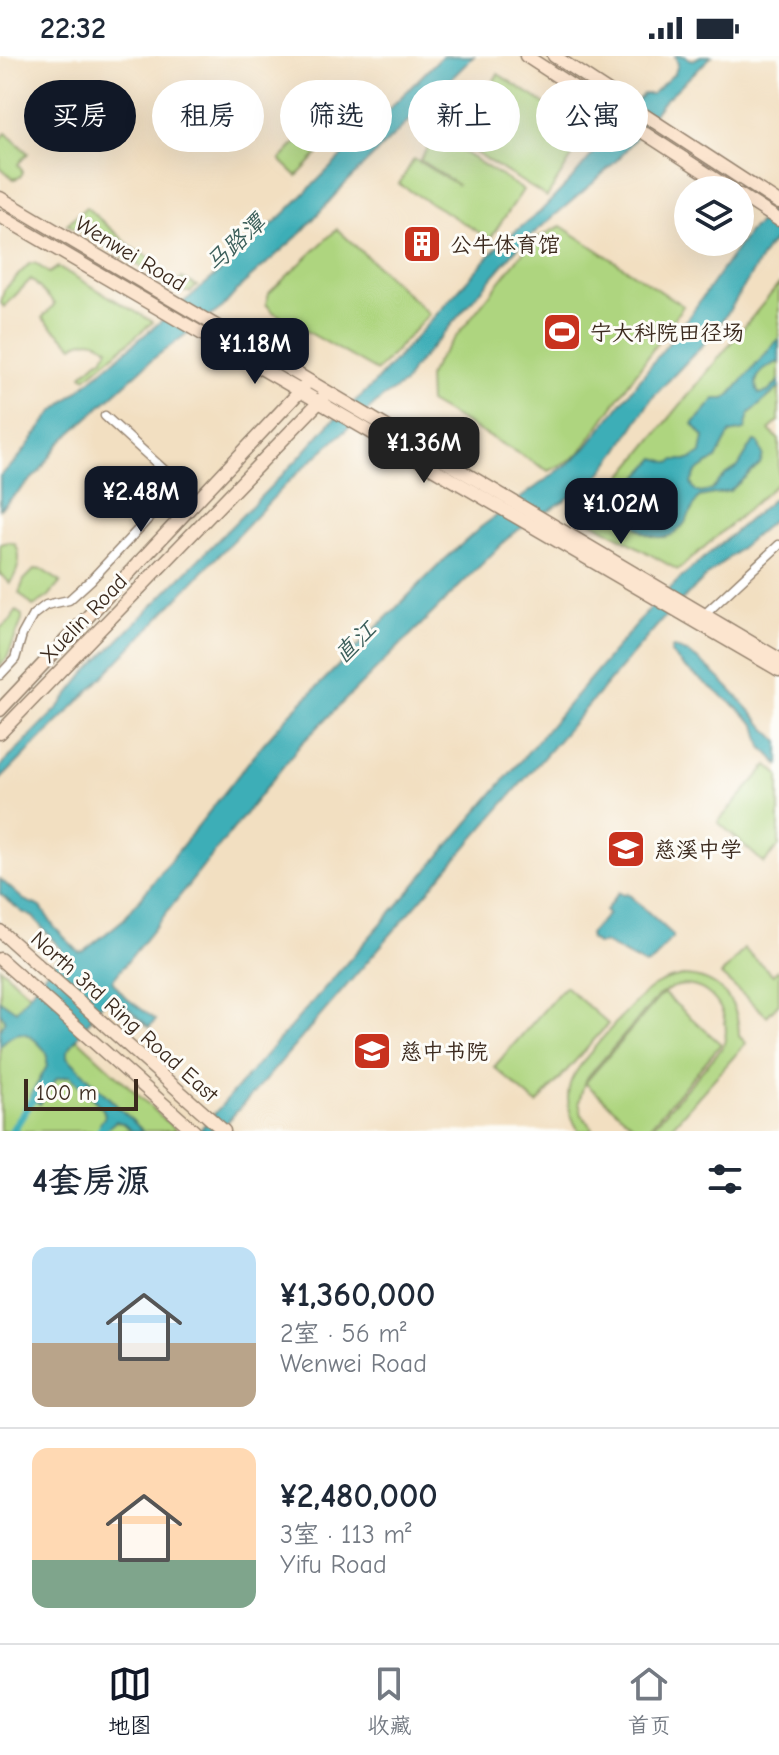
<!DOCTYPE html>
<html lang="zh">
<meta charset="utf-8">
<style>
body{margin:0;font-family:"Comic Neue","LXGW WenKai TC",sans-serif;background:#f6f6f7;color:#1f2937;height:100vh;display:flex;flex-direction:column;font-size:30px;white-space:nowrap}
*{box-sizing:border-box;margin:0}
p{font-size:26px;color:#747a83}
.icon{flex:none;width:44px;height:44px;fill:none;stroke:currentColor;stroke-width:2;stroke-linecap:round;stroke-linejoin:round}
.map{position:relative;height:1075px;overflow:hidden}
.panel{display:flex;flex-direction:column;background:#fff;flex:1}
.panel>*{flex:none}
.top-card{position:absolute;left:24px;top:24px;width:732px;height:72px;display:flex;gap:16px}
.controls{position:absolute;left:674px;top:120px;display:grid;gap:16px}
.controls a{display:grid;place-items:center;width:80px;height:80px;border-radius:50%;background:#fff;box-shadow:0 8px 32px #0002;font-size:40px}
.scale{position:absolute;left:24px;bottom:20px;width:114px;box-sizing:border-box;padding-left:8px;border:4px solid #3b2a1e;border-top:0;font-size:22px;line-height:28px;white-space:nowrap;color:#3b2a1e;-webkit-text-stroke:6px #fdfcf7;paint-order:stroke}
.price{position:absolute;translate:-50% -68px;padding:0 18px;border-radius:16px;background:#111827;color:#fff;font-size:26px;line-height:52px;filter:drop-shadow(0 2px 4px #0008)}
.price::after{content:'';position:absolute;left:50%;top:48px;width:24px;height:18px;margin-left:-12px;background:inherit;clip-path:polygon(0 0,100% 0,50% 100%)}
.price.active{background:#222;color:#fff}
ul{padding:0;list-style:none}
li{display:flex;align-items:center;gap:24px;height:200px;padding:0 32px}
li+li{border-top:2px solid #e0e1e3}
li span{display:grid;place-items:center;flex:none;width:224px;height:160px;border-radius:16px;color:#555}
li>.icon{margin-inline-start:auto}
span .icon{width:96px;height:96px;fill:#fffc;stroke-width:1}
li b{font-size:34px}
h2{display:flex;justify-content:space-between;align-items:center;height:96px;padding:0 32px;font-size:34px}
.pill{padding:0 28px;border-radius:36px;background:#fff;box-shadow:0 8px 32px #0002;font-size:28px;line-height:72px}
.pill.active{background:#111827;color:#fff}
.status{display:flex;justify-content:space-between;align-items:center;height:56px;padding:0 40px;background:#fff;direction:ltr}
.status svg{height:22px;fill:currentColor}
.dock{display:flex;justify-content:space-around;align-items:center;height:112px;border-top:2px solid #e0e1e3;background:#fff;font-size:22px;color:#747a83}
.dock a{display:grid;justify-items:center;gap:4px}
.dock .active{color:#111827}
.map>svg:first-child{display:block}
.green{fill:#aed57f;stroke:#74804e;stroke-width:2}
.water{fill:#3eaeb7;stroke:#3c6c6a;stroke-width:2}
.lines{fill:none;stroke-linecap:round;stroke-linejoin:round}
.canal{stroke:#3eaeb7;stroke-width:8}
.minor-casing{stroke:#968470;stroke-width:11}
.secondary-casing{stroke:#968470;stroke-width:15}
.minor{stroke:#fff;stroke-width:8}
.secondary{stroke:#fce5cf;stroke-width:12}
.labels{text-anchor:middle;stroke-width:6;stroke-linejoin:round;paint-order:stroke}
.poi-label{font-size:22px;fill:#3b2a1e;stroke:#fdfcf7;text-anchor:start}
.street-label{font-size:22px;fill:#3b2a1e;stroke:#fdfcf7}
.water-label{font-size:24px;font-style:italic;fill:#3c5f5b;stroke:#fdfcf7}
</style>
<div class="status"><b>22:32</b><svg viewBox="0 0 49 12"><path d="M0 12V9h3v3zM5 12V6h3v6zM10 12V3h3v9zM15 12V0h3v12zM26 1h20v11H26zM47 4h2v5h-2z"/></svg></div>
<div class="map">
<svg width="779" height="1075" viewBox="0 0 779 1075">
<rect width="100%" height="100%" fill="#fdfcf7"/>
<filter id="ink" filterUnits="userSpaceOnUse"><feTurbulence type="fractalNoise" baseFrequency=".0125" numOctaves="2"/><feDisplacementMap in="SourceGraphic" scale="16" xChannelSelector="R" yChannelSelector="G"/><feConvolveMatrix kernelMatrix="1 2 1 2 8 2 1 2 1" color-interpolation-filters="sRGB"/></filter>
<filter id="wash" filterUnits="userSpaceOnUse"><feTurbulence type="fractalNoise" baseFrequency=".006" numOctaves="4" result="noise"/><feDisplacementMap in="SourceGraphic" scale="32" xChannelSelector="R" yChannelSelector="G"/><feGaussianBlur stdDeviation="1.8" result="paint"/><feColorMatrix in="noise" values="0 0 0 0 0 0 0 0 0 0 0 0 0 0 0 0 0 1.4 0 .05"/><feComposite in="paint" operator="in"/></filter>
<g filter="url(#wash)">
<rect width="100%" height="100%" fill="#f2dfc1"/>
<g class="green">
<path d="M498 18 588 75 547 141 456 85Z"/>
<path d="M339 42 356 58 297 120 280 104Z"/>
<path d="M6 77 28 97 18 108 23 116 20 121 14 123 0 111V83Z"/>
<path d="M436 79 523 134 490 183 399 128 414 103 458 129 420 104Z"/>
<path d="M86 151 135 194 154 203 151 210 180 226 182 222 197 230 190 236H185L67 168Z"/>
<path d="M561 170 683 250 580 397 572 403 549 415 429 346 428 321 439 302 533 184Z"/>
<path d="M337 173 429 258 377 315 273 256 266 248 269 237Z"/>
<path d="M35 207 49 217 58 211 153 266 86 322 82 319 97 305 103 303 108 292C97 282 84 282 73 290L42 262 55 248 31 223 4 251 1 247 4 234 29 208Z"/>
<path d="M779 228V365L769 374 779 384V426L678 514 570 453 579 444 593 451 602 445Z"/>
<path d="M9 486 15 488C23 500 18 516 10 527L0 518V488Z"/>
<path d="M35 513 42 514 61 526 48 541 33 550 19 537 24 524Z"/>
<path d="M16 555 22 559V564L7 602 0 610V572L11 564Z"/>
<path d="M768 709 779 719V790L764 807 718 766Z"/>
<path d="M744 893 773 919 777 914 779 916V947L767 960 721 919Z"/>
<path d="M0 911 177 1075H0Z"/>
<path d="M683 920C719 921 739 945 739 980L746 987 668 1075H649L723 991C737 953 698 912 663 937L721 988 646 1075H640L585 1027 663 937 659 939 585 1024 579 1046 582 1059 594 1075H579C570 1061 565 1045 570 1028 574 1011 638 940 654 930 663 924 673 922 683 920Z"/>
<path d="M565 930 608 968 537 1048 494 1011Z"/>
</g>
<g class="water">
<path d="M442 0H474L344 129 300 178 242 229 223 251 154 302 59 388 39 416 0 453V420L17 404 53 356 222 214 284 158Z"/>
<path d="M675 0H684L692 4 701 0H712L664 45 621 100 593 127 521 188 411 315 405 327 382 342 292 422 95 629 0 724V711L58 652 84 619 297 404 330 367 370 332 502 186 540 156 571 124 643 38H652L675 17 678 8Z"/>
<path d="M779 147V181L768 191 729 255 711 280 652 342 618 395 595 425 512 478 301 688 112 925 125 941 156 964 149 971 116 941 109 938 67 996V1001L143 1075H132L122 1067 116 1065 106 1073 100 1068 105 1060 103 1053 70 1020 57 1022 40 1048 30 1041 47 1010V997C31 977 19 968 0 990V975L5 964 0 956V944L16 955 61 897V893L33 861 22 856 0 838V823L24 844 41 851 55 872 79 896 84 895 124 863 263 688 289 659 443 505 481 471 573 404 586 392 685 266 748 177Z"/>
<path d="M779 282V306C764 311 750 322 759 338L768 336 779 325V332L749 358 745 374 730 377 716 403 696 416 691 427 695 435 701 437 711 434 726 418 738 411 754 385 758 386 763 399 760 408 730 435 699 441C691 453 687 469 675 477 652 491 620 466 626 441 629 427 647 413 656 402L671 407 675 404H690L701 397 704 381 693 368 715 343H725L731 338Z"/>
<path d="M779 438V459L706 521 662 564 266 1023 219 1075H199L409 836 652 550 684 519Z"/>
<path d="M672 592C701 592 757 665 779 686V709L762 691 756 669 734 649 684 611 671 597Z"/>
<path d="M619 836 623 839 627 837 673 879V882C660 890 660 905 645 909L605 887 597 888 590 883 589 878 608 858 605 855Z"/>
</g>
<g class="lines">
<g class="canal">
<path d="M12 1075 38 1035"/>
<path d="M100 1075 110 1062"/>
</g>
</g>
</g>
<g filter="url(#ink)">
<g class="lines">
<defs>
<g id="minor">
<path d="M704 559 779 489"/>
<path d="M0 619 15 603 22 579 33 559 46 549 69 544 91 524 175 434 174 423 105 360"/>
</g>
<g id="secondary">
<path d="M526 0 732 134"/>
<path d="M554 0 779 147"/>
<path d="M740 139 779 164"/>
<path d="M0 142 779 603"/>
<path d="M0 160 779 614"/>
<path d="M0 654 304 331"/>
<path d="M0 677 323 342"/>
<path d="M0 875 224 1075"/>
<path d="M0 903 194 1075"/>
</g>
</defs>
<use href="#minor" class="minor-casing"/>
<use href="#secondary" class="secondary-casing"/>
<use href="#minor" class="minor"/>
<use href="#secondary" class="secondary"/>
</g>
</g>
<defs>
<symbol id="building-square" viewBox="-11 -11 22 22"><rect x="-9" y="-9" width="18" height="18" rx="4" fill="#c8321e" stroke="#fdfcf7"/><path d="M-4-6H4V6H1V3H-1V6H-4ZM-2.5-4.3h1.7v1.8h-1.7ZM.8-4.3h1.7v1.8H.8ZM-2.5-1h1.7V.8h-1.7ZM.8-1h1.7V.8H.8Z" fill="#fff"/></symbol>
<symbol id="stadium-square" viewBox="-11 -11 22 22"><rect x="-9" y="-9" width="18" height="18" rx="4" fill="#c8321e" stroke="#fdfcf7"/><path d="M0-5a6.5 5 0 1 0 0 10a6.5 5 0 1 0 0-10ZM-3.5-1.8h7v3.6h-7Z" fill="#fff"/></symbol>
<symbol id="school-square" viewBox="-11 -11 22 22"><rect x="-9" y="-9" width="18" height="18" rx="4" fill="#c8321e" stroke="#fdfcf7"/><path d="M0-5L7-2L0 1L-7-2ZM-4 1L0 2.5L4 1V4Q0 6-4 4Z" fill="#fff"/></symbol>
</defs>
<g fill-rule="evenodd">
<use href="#building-square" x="400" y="166" width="44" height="44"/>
<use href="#stadium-square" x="540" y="254" width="44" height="44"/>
<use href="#school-square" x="604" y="771" width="44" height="44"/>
<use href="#school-square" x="350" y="973" width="44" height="44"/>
</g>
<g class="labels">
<g class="poi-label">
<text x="450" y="196">公牛体育馆</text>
<text x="590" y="284">宁大科院田径场</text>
<text x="654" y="801">慈溪中学</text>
<text x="400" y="1003">慈中书院</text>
</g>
<g class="street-label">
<text transform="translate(131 197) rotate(31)" y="8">Wenwei Road</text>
<text transform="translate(83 562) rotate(-46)" y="8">Xuelin Road</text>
<text transform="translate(125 960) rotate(42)" y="8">North 3rd Ring Road East</text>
</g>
<g class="water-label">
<text transform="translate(235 187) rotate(-43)" y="8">马路潭</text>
<text transform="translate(355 586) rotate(-44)" y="8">直江</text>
</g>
</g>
</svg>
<div class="controls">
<a><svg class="icon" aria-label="layers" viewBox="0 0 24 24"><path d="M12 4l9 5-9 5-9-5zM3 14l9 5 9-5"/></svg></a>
</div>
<div class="scale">100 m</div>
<b class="price" style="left:255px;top:330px">¥1.18M</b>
<b class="price active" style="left:424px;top:429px">¥1.36M</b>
<b class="price" style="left:141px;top:478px">¥2.48M</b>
<b class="price" style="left:621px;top:490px">¥1.02M</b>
<div class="top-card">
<a class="pill active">买房</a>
<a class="pill">租房</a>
<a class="pill">筛选</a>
<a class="pill">新上</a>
<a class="pill">公寓</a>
</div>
</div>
<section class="panel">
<h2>4套房源<svg class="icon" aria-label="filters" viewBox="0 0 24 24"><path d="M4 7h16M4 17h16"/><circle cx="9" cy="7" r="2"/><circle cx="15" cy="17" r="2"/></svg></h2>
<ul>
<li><span style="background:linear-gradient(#bfe0f5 60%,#b9a48a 0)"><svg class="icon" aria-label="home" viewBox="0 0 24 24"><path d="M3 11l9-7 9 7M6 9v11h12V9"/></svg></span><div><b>¥1,360,000</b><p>2室 · 56 m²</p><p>Wenwei Road</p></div></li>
<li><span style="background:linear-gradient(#ffd9b3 70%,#7fa58c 0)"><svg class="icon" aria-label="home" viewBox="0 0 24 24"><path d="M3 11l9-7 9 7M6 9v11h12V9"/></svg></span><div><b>¥2,480,000</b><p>3室 · 113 m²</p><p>Yifu Road</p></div></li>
</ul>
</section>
<nav class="dock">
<a class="active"><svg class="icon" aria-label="map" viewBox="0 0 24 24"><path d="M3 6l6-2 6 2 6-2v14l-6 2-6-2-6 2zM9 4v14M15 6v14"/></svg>地图</a>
<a><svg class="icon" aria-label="saved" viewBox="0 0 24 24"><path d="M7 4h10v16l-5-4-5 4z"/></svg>收藏</a>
<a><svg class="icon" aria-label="home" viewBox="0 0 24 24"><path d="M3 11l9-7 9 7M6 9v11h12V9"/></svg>首页</a>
</nav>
